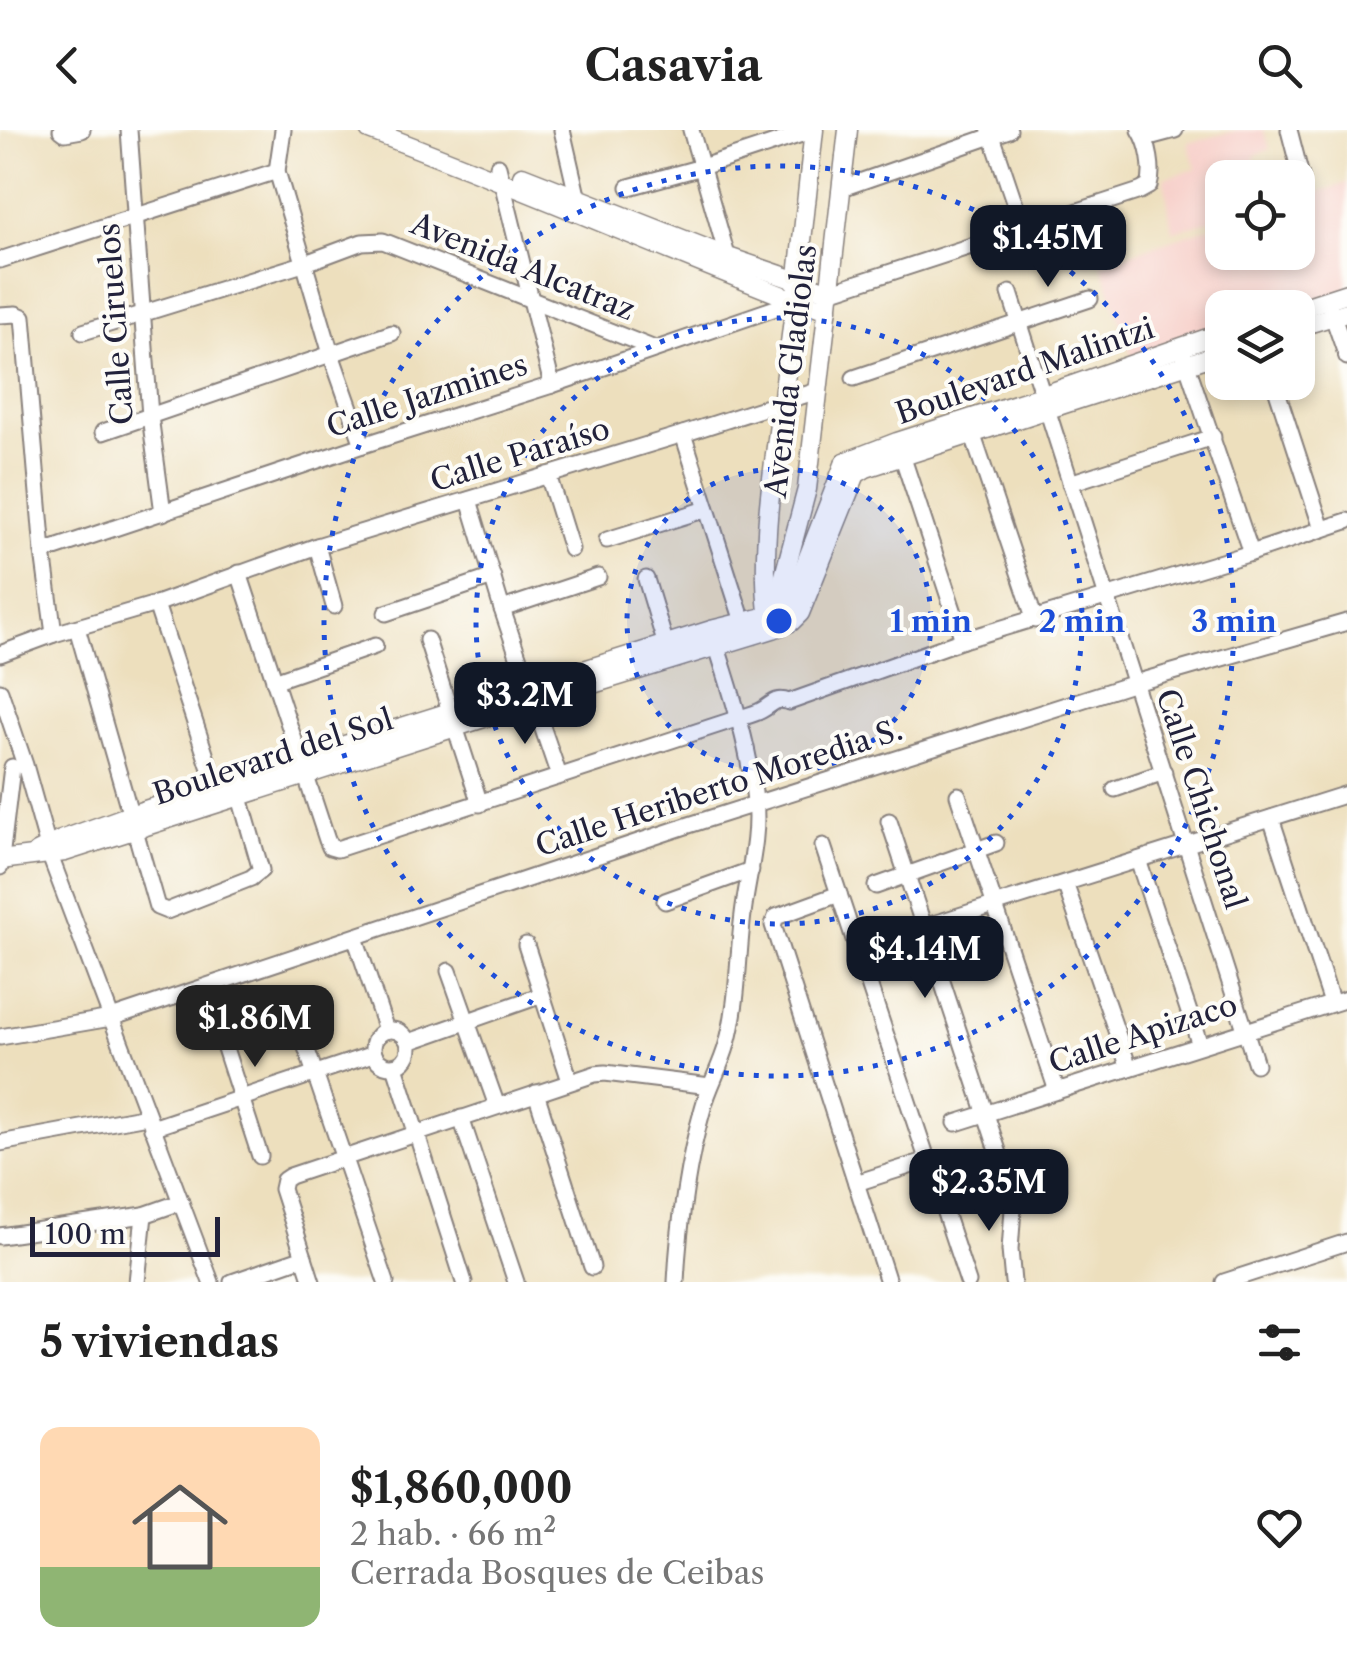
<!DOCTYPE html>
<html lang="es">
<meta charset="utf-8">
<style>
body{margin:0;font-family:"Libre Caslon Text",serif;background:#f2f2f2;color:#222;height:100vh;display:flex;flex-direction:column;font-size:38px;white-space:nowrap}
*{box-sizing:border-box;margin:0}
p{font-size:32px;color:#767676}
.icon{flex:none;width:55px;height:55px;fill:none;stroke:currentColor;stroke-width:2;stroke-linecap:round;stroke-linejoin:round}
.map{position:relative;height:1152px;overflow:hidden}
.details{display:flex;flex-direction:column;background:#fff;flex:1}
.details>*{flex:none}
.controls{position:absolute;left:1205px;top:30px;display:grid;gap:20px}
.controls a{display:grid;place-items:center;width:110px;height:110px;border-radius:20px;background:#fff;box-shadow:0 5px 15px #0003;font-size:50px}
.scale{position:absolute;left:30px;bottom:25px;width:190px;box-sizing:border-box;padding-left:10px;border:5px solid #22223b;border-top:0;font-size:28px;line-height:35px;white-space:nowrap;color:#22223b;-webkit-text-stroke:8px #fdfcf7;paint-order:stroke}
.price{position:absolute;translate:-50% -85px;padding:0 22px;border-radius:20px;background:#111827;color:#fff;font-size:32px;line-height:65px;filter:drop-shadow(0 2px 5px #0008)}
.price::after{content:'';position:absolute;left:50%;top:60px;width:30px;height:22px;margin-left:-15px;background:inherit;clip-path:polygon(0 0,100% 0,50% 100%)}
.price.selected{background:#222;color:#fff}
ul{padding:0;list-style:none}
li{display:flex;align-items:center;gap:30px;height:250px;padding:0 40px}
li span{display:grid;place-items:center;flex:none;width:280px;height:200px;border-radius:20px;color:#555}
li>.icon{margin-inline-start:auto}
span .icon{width:120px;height:120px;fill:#fffc;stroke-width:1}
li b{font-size:42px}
h2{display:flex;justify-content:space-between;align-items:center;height:120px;padding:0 40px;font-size:42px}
header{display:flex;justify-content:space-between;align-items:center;height:130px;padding:0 40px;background:#fff;font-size:45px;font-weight:700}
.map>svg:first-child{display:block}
.built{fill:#f7d0ca}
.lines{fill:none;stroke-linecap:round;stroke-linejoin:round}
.minor-casing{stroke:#88807c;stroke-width:19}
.tertiary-casing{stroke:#88807c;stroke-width:21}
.minor{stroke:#fff;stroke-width:15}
.tertiary{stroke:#fff;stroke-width:18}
.ring{fill:none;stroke:#1d4ed8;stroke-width:5;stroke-dasharray:5 10}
.labels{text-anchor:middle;stroke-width:8;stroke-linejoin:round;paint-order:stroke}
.street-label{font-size:30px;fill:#22223b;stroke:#fdfcf7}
.centre{fill:#1d4ed8;stroke:#fdfcf7;stroke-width:5}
.ring-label{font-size:30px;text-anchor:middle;font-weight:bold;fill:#1d4ed8;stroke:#fdfcf7;stroke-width:8;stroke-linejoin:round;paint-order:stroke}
</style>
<header><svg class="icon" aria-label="back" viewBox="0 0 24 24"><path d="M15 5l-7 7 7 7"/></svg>Casavia<svg class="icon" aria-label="search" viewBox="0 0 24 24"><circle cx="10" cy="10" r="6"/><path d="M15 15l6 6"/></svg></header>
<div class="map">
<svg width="1347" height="1152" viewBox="0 0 1347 1152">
<rect width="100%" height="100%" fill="#fdfcf7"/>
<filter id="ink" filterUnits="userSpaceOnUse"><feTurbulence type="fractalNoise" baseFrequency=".01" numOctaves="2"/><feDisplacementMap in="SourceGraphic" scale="20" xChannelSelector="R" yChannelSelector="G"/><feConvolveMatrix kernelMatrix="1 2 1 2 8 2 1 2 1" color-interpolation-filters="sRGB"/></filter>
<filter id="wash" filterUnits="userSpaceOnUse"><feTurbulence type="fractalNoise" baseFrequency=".0048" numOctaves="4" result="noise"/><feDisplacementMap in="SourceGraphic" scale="40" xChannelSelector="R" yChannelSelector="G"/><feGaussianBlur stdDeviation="2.25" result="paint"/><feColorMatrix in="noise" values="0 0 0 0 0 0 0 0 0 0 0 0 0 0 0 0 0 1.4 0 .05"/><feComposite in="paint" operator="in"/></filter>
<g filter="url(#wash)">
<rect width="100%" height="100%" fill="#eddfbd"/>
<g class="built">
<path d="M1238 0H1263L1270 19 1254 26 1259 47 1222 48V87L1172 102 1164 48 1196 39 1188 13Z"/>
<path d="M1347 53V163L1298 178H1222V205L1134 234 1101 133 1222 93V122H1298V69Z"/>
</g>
</g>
<g filter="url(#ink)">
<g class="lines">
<defs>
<g id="minor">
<path d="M61 0 65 3 82 0"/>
<path d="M129 0 150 286 163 383"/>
<path d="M283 0 277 41 331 224 363 315"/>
<path d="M562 0 579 74"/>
<path d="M691 0 730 136"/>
<path d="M990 0 1023 98"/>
<path d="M1289 0 1302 50"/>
<path d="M1145 8 1175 0"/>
<path d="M498 36 552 255"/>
<path d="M629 57 702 37 814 0"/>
<path d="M842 58 1009 0"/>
<path d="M0 130 277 41"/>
<path d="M830 162 1140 61 1149 56C1154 40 1149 14 1140 0"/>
<path d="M1010 163 1256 934"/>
<path d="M1330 178 1347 227"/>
<path d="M0 185 16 184 23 187 43 422 54 504"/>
<path d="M83 202 303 134 362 112 383 111 655 219"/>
<path d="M1184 226 1251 423"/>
<path d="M854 248 1090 169"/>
<path d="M1274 252 1322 399"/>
<path d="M969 294 1035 490"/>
<path d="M103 302 392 203"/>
<path d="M683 304 746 501"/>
<path d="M899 316 963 510"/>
<path d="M548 345 571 419"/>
<path d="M1070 353 1213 307"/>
<path d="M469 370 502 479 559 646"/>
<path d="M607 410 707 379"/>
<path d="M317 416 334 476"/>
<path d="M43 422 363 315 552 255 796 171"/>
<path d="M239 443 327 710 330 717 337 719 739 588C746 586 755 584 762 580 773 574 775 567 789 572L963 510 1251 423 1347 391"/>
<path d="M646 449 668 522"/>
<path d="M156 474 216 657"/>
<path d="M502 479 598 447"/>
<path d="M386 483 493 447"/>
<path d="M77 498 157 777 167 781 251 748 261 740 237 657"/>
<path d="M427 510 480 674"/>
<path d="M0 524 54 504 156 474 317 416 683 304 817 261"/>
<path d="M274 551 375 516"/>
<path d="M0 561 25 635 52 731 211 1152"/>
<path d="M1115 659 1164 642"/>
<path d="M958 665 1057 961"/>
<path d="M1271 688 1332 873"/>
<path d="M889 691 1007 1048 1013 1079 1010 1120 1013 1152"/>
<path d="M823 716 968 1152"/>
<path d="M1138 730 1200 915"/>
<path d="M0 737 12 637"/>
<path d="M1065 753 1129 938"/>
<path d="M876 756 996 713"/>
<path d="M839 764 776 787 773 795 888 1152"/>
<path d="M665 771 751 740"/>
<path d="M924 797 1347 664"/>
<path d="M355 807 386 900"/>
<path d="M526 815 570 951"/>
<path d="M449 841 497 976"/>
<path d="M297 891 386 1152"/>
<circle cx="391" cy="918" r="18"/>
<path d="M0 907 111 888 689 695 1135 553 1347 492"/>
<path d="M409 912 542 865"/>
<path d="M224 915 260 1026"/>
<path d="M395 936 464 1152"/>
<path d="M536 963 592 1137"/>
<path d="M461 988 516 1152"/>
<path d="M956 993 1347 869"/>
<path d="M152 998 373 924"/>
<path d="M0 1013 147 986"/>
<path d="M856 1053 928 1030"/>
<path d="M0 1106 144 1085 181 1072"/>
<path d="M137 1152 144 1085"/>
<path d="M232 1152 304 1127"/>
<path d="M312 1152 282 1059 284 1050 290 1046 595 944 605 943 710 956"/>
<path d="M676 1152C679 1094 687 1034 703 978 709 956 721 936 727 914 740 867 737 818 745 770 750 738 759 703 755 671 749 615 731 561 714 508"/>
<path d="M1224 1152 1347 1112"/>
</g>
<g id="tertiary">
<path d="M369 0C513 54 653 115 796 171L828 179"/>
<path d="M522 46 728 127 830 162"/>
<path d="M1298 179 1347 163"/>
<path d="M1298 197 1347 182"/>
<path d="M845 332 897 312 1041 266 1222 203"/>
<path d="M768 482C760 406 776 320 786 244 797 163 805 82 814 0"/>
<path d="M764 489 780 461 807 359 848 0"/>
<path d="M37 722 61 710 130 685 300 629 711 500 784 482 790 474 845 332"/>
<path d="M0 730 65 722 534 572 773 499 791 492 800 483 856 344 866 338 1222 223"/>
</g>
</defs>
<use href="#minor" class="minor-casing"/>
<use href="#tertiary" class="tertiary-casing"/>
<use href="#minor" class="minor"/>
<use href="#tertiary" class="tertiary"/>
</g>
</g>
<circle cx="779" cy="491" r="152" fill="#1d4ed8" fill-opacity=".12"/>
<g class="ring">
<circle cx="779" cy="491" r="152"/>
<circle cx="779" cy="491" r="303"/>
<circle cx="779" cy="491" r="455"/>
</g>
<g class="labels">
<g class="street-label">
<text transform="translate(523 137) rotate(22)" y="10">Avenida Alcatraz</text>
<text transform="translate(116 194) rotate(-94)" y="10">Calle Ciruelos</text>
<text transform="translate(791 241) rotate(-83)" y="10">Avenida Gladiolas</text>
<text transform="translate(1025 241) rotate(-19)" y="10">Boulevard Malintzi</text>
<text transform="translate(427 266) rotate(-18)" y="10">Calle Jazmines</text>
<text transform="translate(520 325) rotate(-17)" y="10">Calle Paraíso</text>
<text transform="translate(273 627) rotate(-18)" y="10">Boulevard del Sol</text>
<text transform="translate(719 658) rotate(-18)" y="10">Calle Heriberto Moredia S.</text>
<text transform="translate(1201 669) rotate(72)" y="10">Calle Chichonal</text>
<text transform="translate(1143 904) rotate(-18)" y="10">Calle Apizaco</text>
</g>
</g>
<circle cx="779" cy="491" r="15" class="centre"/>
<g class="ring-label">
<text x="931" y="502">1 min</text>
<text x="1082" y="502">2 min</text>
<text x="1234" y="502">3 min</text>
</g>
</svg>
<div class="controls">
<a><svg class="icon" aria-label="locate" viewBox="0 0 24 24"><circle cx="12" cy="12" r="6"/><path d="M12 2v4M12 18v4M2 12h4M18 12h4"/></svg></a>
<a><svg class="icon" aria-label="layers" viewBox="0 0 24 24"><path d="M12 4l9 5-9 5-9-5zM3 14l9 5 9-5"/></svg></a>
</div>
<div class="scale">100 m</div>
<b class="price" style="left:1048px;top:160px">$1.45M</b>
<b class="price" style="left:525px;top:617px">$3.2M</b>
<b class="price" style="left:925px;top:871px">$4.14M</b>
<b class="price selected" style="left:255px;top:940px">$1.86M</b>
<b class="price" style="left:989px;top:1104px">$2.35M</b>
</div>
<section class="details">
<h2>5 viviendas<svg class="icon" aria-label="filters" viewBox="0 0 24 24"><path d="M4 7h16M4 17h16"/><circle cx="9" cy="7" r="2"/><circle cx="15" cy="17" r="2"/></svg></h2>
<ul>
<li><span style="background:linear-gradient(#ffd9b3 70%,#8fb573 0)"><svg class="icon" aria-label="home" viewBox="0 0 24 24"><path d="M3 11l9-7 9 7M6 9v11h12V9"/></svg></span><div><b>$1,860,000</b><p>2 hab. · 66 m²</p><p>Cerrada Bosques de Ceibas</p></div><svg class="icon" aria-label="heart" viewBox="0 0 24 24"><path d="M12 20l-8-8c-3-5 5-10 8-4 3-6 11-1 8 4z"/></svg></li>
</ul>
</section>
